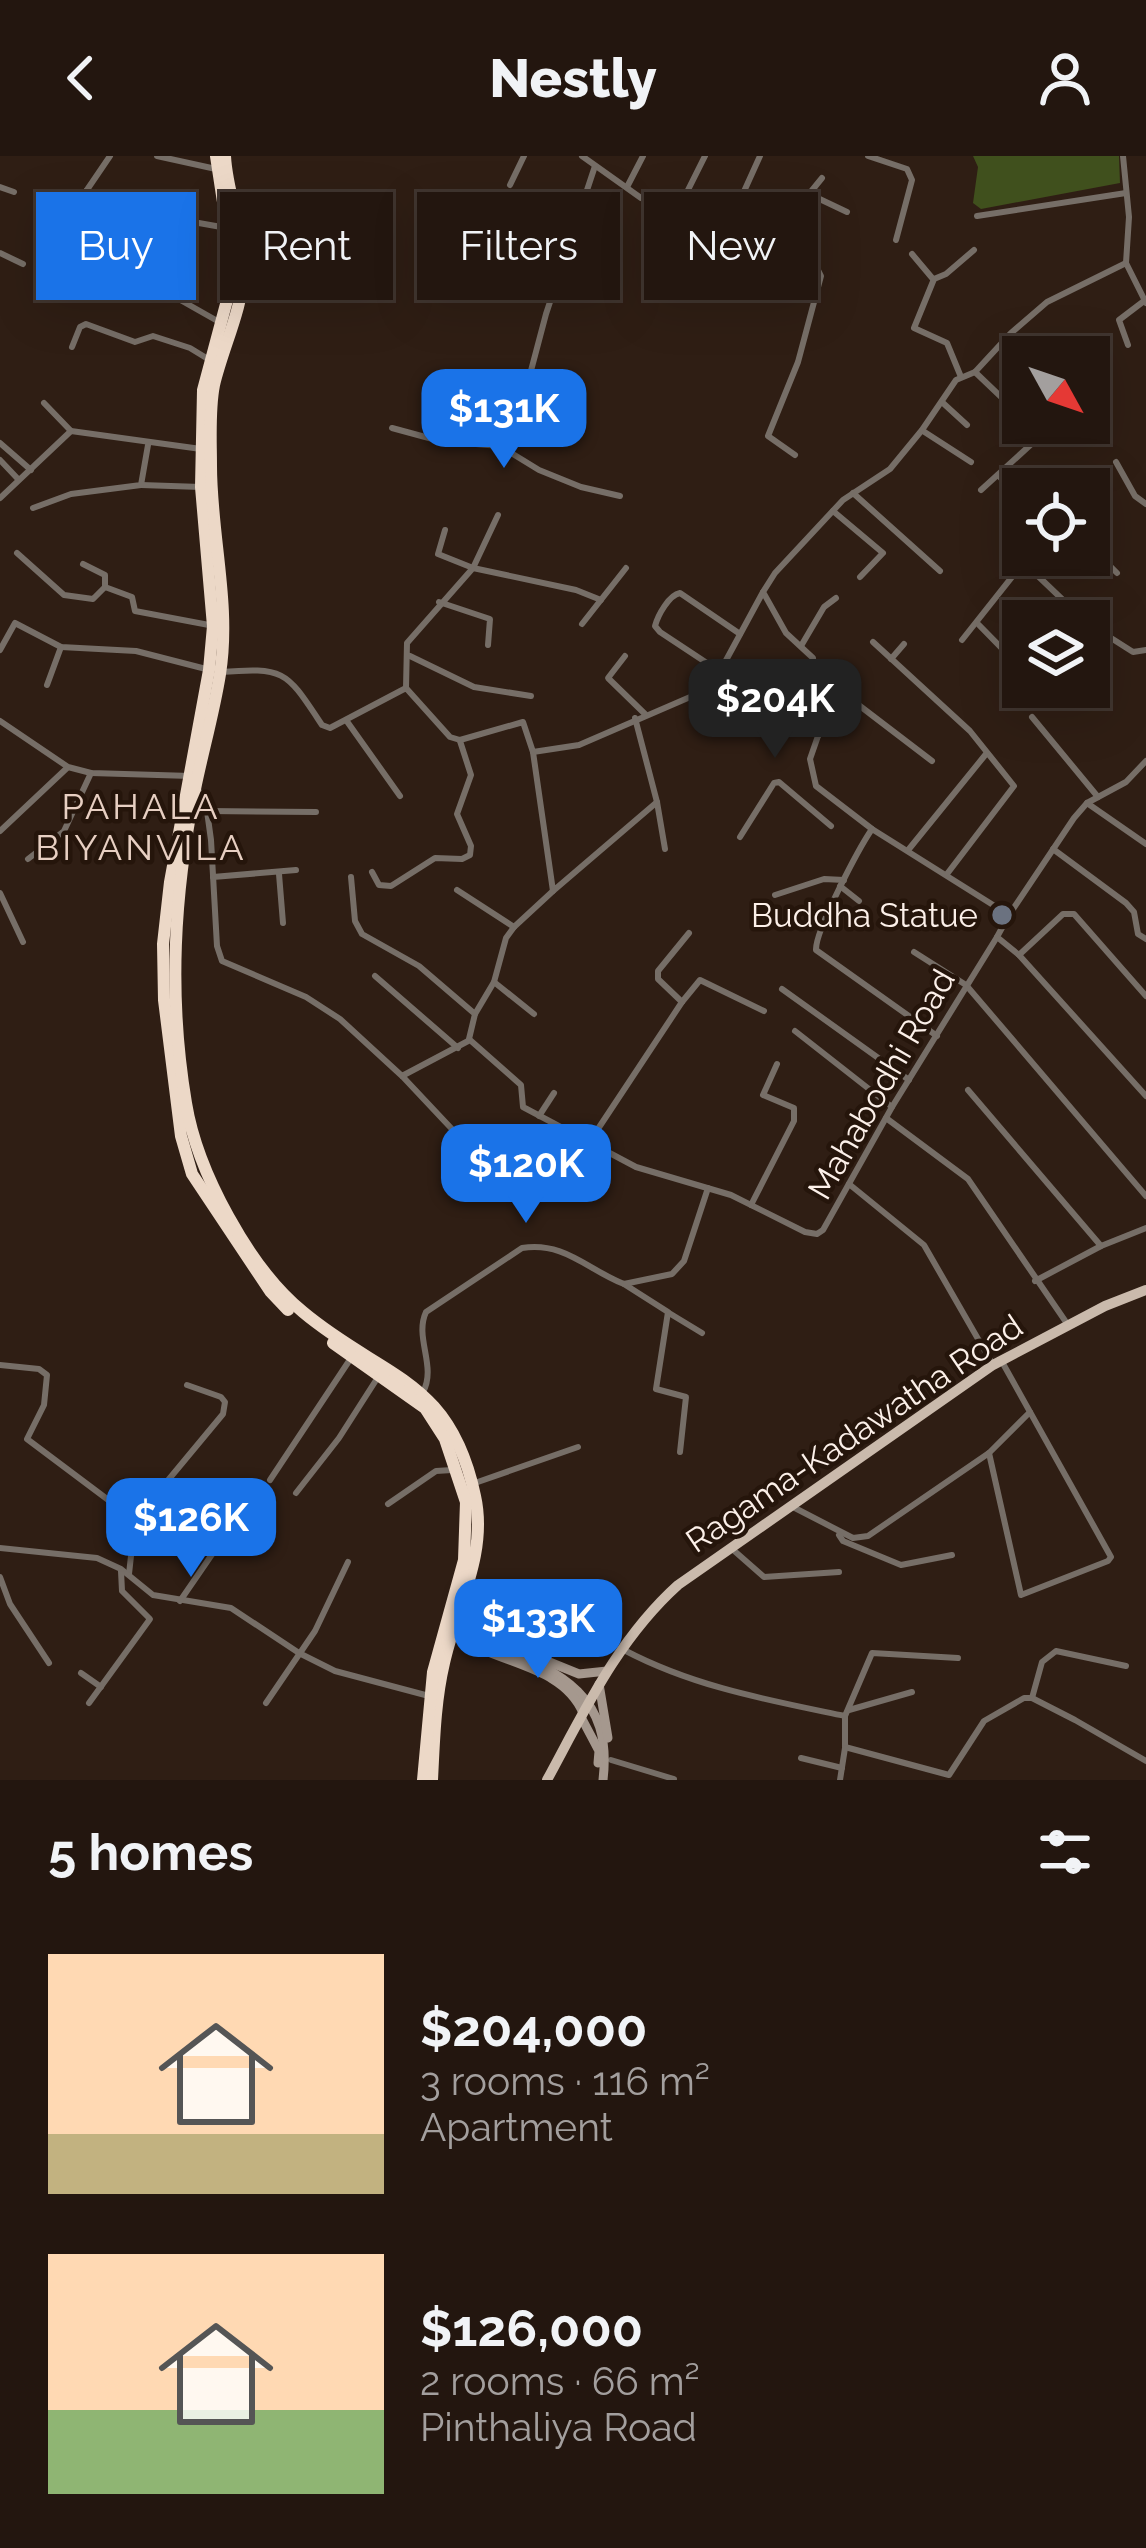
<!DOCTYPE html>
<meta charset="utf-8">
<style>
body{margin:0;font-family:Raleway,sans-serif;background:#2b1f18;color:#f1f3f6;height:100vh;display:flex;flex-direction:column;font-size:45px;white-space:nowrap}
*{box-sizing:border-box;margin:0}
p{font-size:39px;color:#a39f9e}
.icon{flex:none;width:66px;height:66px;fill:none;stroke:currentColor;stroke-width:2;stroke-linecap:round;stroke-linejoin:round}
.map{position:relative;height:1624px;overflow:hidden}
.side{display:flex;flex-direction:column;background:#23160f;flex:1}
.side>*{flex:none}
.hud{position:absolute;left:36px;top:36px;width:1074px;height:108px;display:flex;gap:24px}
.needle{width:78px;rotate:130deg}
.controls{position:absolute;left:1002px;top:180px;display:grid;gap:24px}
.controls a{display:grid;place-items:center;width:108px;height:108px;border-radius:0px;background:#23160f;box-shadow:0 12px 48px #0002,0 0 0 3px #40352f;font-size:60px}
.price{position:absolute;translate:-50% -102px;padding:0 27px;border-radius:24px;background:#1a73e8;color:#fff;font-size:39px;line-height:78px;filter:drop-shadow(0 3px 6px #0008)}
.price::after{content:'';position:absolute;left:50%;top:72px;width:36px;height:27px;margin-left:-18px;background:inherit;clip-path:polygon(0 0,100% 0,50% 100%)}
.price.selected{background:#222;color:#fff}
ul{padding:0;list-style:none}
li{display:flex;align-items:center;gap:36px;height:300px;padding:0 48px}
li span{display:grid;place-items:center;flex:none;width:336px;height:240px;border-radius:0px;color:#555}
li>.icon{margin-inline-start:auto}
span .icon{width:144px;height:144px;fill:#fffc;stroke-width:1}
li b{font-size:51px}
h2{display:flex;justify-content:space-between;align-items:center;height:144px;padding:0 48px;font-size:51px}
.pill{padding:0 42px;border-radius:0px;background:#23160f;box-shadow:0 12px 48px #0002,0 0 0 3px #40352f;font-size:42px;line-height:108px}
.pill.selected{background:#1a73e8;color:#fff}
header{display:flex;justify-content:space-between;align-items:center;height:156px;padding:0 48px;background:#23160f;font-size:54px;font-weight:800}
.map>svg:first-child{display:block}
.green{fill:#40501d}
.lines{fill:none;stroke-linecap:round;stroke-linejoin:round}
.street{stroke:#766e67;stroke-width:6}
.secondary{stroke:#a5988e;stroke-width:9}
.primary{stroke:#cabaac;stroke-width:10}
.highway{stroke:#ecd8c7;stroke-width:12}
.worship-dot{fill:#6b7280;stroke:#25150b;stroke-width:4.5}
.labels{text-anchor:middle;stroke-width:9;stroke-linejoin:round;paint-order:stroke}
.poi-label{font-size:33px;fill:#fcf0e9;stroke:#25150b;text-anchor:end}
.street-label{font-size:33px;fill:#fcf0e9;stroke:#25150b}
.neighbourhood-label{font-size:36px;letter-spacing:3px;fill:#e7cfc2;stroke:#25150b}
</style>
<header><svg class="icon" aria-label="back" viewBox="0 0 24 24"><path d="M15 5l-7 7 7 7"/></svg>Nestly<svg class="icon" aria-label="person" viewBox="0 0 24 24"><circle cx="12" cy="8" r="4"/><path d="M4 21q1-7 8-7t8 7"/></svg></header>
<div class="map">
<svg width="1146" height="1624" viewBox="0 0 1146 1624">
<rect width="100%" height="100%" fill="#2f1e14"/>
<path class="green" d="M973 0H1119L1120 27 981 53 973 47 978 11Z"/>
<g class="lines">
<g class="street">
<path d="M157 0 216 13"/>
<path d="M582 0 641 42 818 114 821 120 798 206 768 280 795 299"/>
<path d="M868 0 907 13 912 24 896 84"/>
<path d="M1123 0 1129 61 1126 107 1146 147"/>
<path d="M510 29 524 0"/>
<path d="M0 31 14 36"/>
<path d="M627 31 643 0"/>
<path d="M86 35 131 55 227 72"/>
<path d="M807 37 847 56"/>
<path d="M677 56 705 0"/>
<path d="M977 60 1126 37"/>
<path d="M727 73 760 0"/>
<path d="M66 74 76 50 110 0"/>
<path d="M776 94 792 59 822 22"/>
<path d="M0 97 23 108"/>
<path d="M86 98 138 120 221 167"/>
<path d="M912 98 933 123"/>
<path d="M1126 107 1047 146 1011 177 975 216 956 224 922 274 890 313 843 344 775 417 763 436 786 477 813 502 818 580 810 603 816 630 872 673 1009 759 997 781 1019 799 1146 940"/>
<path d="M1128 189 1119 164 1144 145"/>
<path d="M72 191 80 171 86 168 135 186 153 180 190 192 208 203"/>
<path d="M975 216 1023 262"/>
<path d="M961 221 947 187 914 172 934 123 946 118 974 94"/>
<path d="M44 247 71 275 201 293"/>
<path d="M943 247 967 269"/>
<path d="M392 272 440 285 500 290 539 314 581 331 620 340"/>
<path d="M923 275 971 306"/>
<path d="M0 287 31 314"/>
<path d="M510 294 546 158 595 10"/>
<path d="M0 304 18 323"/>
<path d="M1116 306 1135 340 1146 348"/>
<path d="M998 319 1023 346"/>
<path d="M141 329 201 331"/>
<path d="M981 334 1038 282 1028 267"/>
<path d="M853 337 940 415"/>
<path d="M0 342 71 275"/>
<path d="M33 352 71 338 141 329 148 289"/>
<path d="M833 355 883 397 860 421"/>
<path d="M445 374 438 398 473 412 498 359"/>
<path d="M1023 388 1017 400 1085 465"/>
<path d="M1089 389 1117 417"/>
<path d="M17 397 64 439 93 443 105 431V419L83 408"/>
<path d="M105 431 132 441 135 455 209 469"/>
<path d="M439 446 490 463 488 489"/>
<path d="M582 468 626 412"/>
<path d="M1089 468 1133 496 1146 494"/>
<path d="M979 469 1023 514"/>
<path d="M962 484 1023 407"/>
<path d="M873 486 970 575 1014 630 947 718"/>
<path d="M801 490 824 451 836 442"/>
<path d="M0 494 15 467 61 491 136 495 206 513"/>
<path d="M410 500 474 531 531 540"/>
<path d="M625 500 608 522 645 558"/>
<path d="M891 503 904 488"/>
<path d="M220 516C286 511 286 515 322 569L330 572 406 532 450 581 460 584 523 566 533 596 579 589 711 532 763 436"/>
<path d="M722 517 660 476 655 470C658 459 669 439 680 437L740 478"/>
<path d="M47 529 61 491"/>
<path d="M406 532 407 487 473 412 576 434 601 444"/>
<path d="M1032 561 1098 641"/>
<path d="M635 562 657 646 665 693"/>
<path d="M346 564 400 640"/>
<path d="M0 565 68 611 91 617 191 620"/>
<path d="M818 580 852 546 856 547 932 605"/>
<path d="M533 596 553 735 657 646"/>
<path d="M197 631 207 655 211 684 217 790 222 805 306 841 340 863 402 920 470 884 521 929 523 951 636 1011 731 1039 805 1076 817 1078 823 1074 892 951 997 781"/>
<path d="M1087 647 1146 688"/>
<path d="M207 655 316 656"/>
<path d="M872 673C859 692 815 775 816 794L937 880"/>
<path d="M0 675 67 612"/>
<path d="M740 681 774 627 779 626 831 670"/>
<path d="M909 693 986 598"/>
<path d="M1053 693 1126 747 1134 756 1138 778 1146 783"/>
<path d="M28 703 64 675 91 617"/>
<path d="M372 716 379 729 391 730 435 702 462 703 470 699 471 690 457 658 471 619 460 585"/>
<path d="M279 718 283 767"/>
<path d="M213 721 296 714"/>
<path d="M351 721 355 765 362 778 419 810 475 858 469 883"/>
<path d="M840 730 859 745"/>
<path d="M457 734 514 771 553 735"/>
<path d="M0 737 23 786"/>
<path d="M775 739 824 723 844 724"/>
<path d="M1009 759 1074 662 1087 647 1126 626 1146 605"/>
<path d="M689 777 658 815V823L682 846 700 824 764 855"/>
<path d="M914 796 966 829 1146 1040"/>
<path d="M1019 799 1063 758H1074L1146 840"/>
<path d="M375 820 458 892"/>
<path d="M494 826 534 858"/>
<path d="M782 833 909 924"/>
<path d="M475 858 494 826 506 782 514 771"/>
<path d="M795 875 892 951"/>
<path d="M403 921 466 988"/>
<path d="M968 934 1101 1090"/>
<path d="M539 960 554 937"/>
<path d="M886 962 968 1023 1068 1169"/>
<path d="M588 988 682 846"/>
<path d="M521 1004 554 1022"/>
<path d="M533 1011 558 971"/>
<path d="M849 1028 924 1089 993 1209"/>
<path d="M751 1049 794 965V952L763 939 777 908"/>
<path d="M1035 1125 1101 1090 1146 1072"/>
<path d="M624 1128 668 1156 656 1233 686 1241 680 1296"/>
<path d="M669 1157 702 1177"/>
<path d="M0 1209 39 1213 47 1219 44 1249 27 1283 135 1364 129 1418"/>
<path d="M423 1236C437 1210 414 1182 426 1156L522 1092C564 1085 588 1114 624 1128L672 1118 684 1105 708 1032"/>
<path d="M989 1297 1021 1439 1108 1405 1111 1401 1001 1204"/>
<path d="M270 1324 351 1202"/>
<path d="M472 1328 578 1291"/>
<path d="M296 1337 339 1282 380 1218"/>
<path d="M388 1348 436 1315 452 1314"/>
<path d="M791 1350 853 1382 868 1380 989 1297 1030 1256"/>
<path d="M135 1364 223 1258 225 1246 221 1241 187 1229"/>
<path d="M839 1379 843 1385 901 1409 952 1399"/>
<path d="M0 1392 97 1402 121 1413 153 1439 231 1452 299 1497 335 1515 429 1540"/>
<path d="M731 1392 764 1421 839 1416"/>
<path d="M0 1421 10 1448 49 1507"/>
<path d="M180 1445 235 1365"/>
<path d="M624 1494C694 1531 768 1544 845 1560V1591L949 1619 984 1565 1024 1542H1032L1075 1564 1146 1605"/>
<path d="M81 1517 101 1531"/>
<path d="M1032 1542 1042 1506 1056 1495 1126 1510"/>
<path d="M89 1547 150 1463 122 1435 121 1415"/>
<path d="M266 1547 315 1475 348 1406"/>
<path d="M849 1554 912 1536"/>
<path d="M845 1560 872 1497 958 1502"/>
<path d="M801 1602 842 1612"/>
<path d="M611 1604 674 1623"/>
<path d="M840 1624 845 1592"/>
</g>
<g class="secondary">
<path d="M452 1470C468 1474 479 1483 495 1489 562 1517 613 1540 603 1624"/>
<path d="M465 1485C503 1508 564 1511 583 1557"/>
<path d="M547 1505 579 1518 607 1515"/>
<path d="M599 1528 608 1582"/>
<path d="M581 1561 599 1595 598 1607"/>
</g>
<path class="primary" d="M547 1624C585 1554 618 1483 678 1429L993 1209 1105 1150 1146 1134"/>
<g class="highway">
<path d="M216 0 234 118 203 234 201 331 213 470 209 514 170 726 163 788 164 844 181 980 192 1018 270 1135 288 1154"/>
<path d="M225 0C227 40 245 75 244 115 242 154 223 191 214 229 209 254 211 284 211 310 211 380 231 448 220 518 214 556 203 594 195 633 174 738 168 840 186 947 197 1015 249 1112 303 1156 383 1223 450 1221 475 1340 488 1398 456 1452 444 1507 435 1545 434 1585 432 1624"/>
<path d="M333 1187 425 1252 445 1283 466 1346 464 1404 433 1516 423 1624"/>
</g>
</g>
<circle class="worship-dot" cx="1002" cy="759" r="12"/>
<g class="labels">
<g class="poi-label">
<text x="978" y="771">Buddha Statue</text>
</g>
<g class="street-label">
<text transform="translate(881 928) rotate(-60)" y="12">Mahabodhi Road</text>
<text transform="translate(854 1277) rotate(-34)" y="12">Ragama-Kadawatha Road</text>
</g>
<g class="neighbourhood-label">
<text x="141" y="663">PAHALA<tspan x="141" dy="41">BIYANVILA</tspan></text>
</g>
</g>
</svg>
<div class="controls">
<a><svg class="needle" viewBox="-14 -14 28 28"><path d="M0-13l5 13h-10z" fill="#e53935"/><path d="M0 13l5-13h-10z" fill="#a39f9e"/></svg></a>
<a><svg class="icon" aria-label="locate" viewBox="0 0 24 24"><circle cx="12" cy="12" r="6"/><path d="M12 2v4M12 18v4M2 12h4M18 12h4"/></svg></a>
<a><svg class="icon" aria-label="layers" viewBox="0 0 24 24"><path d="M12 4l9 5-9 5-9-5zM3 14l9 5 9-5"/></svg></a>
</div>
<b class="price" style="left:504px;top:315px">$131K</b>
<b class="price selected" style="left:775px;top:605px">$204K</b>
<b class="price" style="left:526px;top:1070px">$120K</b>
<b class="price" style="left:191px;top:1424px">$126K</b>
<b class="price" style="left:538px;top:1525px">$133K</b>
<div class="hud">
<a class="pill selected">Buy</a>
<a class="pill">Rent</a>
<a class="pill">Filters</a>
<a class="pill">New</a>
</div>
</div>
<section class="side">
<h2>5 homes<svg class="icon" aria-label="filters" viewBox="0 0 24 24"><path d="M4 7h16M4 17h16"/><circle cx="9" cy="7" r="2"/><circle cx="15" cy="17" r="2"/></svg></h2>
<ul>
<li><span style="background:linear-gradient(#ffd9b3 75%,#c2b280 0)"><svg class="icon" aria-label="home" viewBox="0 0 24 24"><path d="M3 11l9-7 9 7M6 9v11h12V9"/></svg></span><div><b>$204,000</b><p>3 rooms · 116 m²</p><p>Apartment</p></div></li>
<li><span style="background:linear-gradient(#ffd9b3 65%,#8fb573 0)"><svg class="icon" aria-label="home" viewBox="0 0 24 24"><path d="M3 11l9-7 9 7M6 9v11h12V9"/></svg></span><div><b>$126,000</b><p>2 rooms · 66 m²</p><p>Pinthaliya Road</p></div></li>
</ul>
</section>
